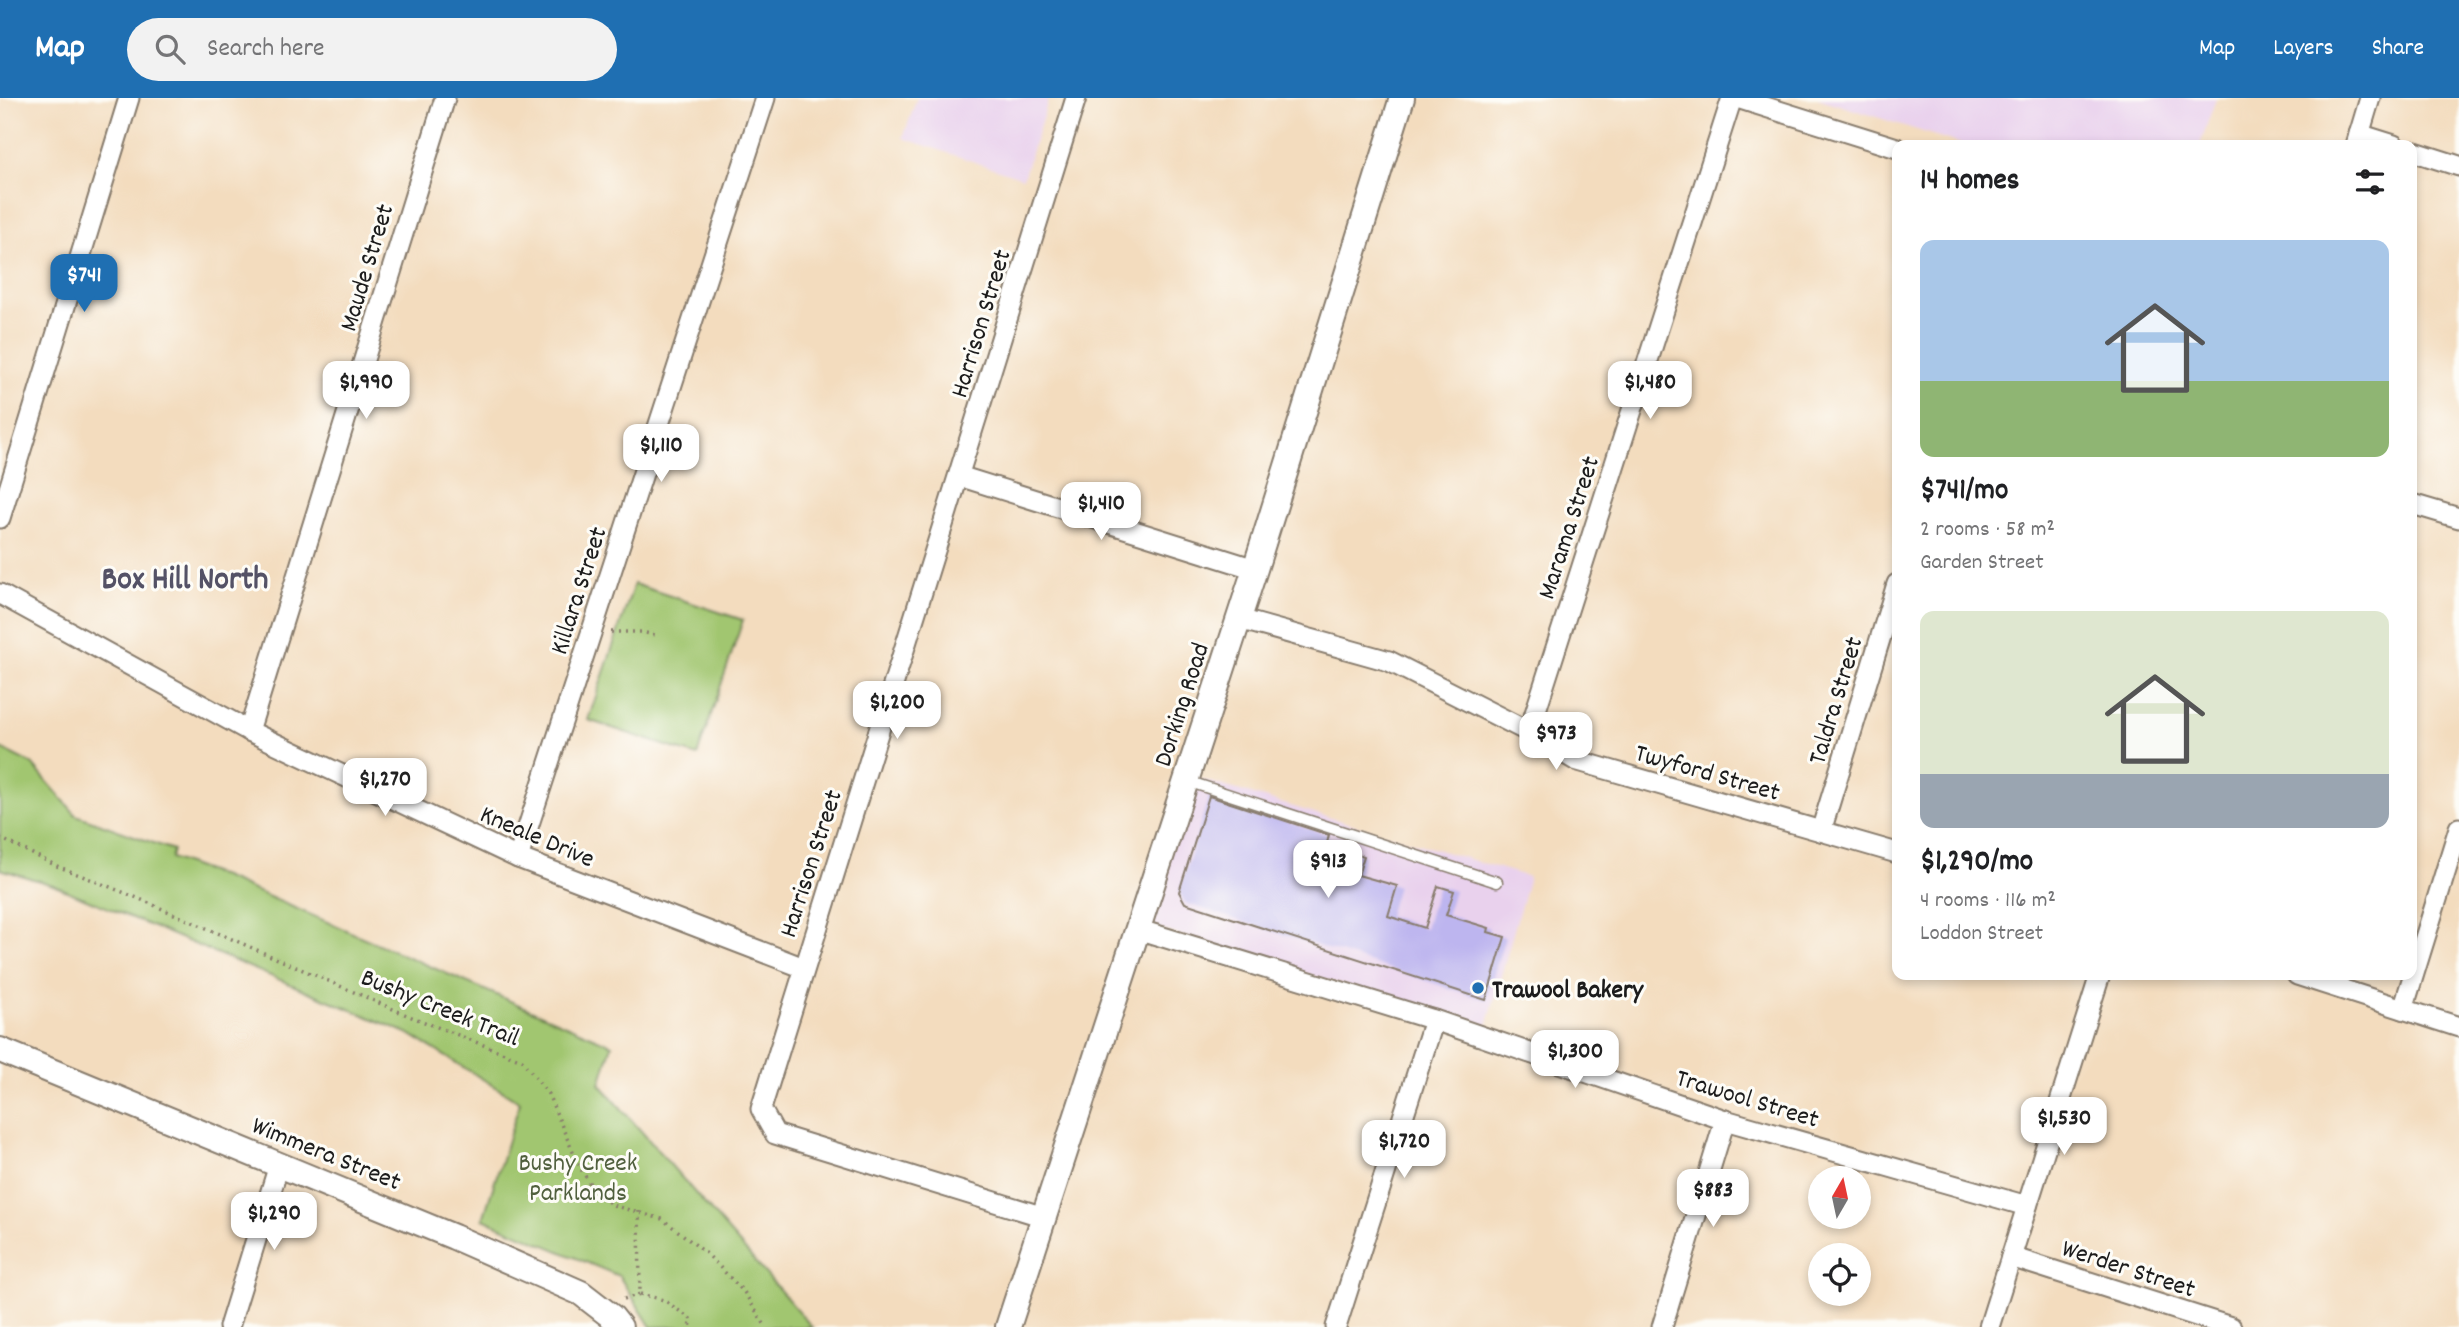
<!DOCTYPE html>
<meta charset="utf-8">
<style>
body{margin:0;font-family:Dekko,sans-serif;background:#f2f2f2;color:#202124;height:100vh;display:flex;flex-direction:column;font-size:26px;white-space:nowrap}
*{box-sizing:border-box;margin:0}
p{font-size:23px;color:#757577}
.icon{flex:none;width:38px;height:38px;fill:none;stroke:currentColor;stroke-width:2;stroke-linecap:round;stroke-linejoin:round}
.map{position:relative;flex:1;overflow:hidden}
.details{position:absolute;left:1892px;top:42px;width:525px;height:840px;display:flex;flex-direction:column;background:#fff;border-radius:14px;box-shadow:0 4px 10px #0003}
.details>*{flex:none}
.needle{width:46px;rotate:9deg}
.tools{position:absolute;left:1808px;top:1068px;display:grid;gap:14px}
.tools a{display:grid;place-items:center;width:63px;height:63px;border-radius:50%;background:#fff;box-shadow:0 4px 10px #0003;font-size:35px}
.price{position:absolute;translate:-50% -60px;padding:0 16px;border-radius:14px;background:#fff;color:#222;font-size:23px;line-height:46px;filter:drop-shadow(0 2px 4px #0008)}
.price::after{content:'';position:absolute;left:50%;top:42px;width:21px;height:16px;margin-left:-10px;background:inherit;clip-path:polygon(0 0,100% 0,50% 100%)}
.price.on{background:#1f6fb2;color:#fff}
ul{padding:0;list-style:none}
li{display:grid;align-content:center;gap:14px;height:371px;padding:0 28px}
li span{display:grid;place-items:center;height:217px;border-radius:14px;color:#555}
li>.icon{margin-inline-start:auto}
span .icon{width:126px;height:126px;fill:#fffc;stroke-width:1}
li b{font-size:30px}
h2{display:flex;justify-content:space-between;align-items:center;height:84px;padding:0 28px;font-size:30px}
header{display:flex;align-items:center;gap:42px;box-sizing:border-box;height:98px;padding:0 35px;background:#1f6fb2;color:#fff}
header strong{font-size:33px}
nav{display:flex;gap:38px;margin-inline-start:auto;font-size:24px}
.search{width:490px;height:63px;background:#f2f2f2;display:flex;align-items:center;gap:18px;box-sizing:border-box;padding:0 24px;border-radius:38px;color:#757577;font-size:26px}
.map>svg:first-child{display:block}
.built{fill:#e9d1ed}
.green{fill:#a1c670;stroke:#5e7146;stroke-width:2}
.building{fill:#bdb5ef}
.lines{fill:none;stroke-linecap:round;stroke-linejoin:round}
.service-casing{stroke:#887c6d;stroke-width:13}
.minor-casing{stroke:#887c6d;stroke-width:23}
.tertiary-casing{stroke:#887c6d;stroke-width:28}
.path{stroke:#887c6d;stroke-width:3.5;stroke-dasharray:2 5;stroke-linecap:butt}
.service{stroke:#fff;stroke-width:10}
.minor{stroke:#fff;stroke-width:19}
.tertiary{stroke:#fff;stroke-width:24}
.poi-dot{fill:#1f6fb2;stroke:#fdfcf7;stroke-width:2.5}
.labels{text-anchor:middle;stroke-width:6;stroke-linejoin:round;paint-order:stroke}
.street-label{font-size:26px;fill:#1c1c1c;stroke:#fdfcf7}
.poi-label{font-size:26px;font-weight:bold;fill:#1c1c1c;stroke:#fdfcf7;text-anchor:start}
.park-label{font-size:26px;fill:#51603e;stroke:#fdfcf7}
.district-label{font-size:33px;font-weight:bold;fill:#545266;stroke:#fdfcf7}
</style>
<header>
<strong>Map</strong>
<div class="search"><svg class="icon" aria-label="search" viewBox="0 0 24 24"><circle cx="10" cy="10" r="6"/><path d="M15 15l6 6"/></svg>Search here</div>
<nav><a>Map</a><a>Layers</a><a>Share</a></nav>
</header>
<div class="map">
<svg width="2459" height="1229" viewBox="0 0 2459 1229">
<rect width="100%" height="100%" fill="#fdfcf7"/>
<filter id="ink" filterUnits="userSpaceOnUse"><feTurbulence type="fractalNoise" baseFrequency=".0143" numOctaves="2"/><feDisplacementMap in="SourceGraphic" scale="14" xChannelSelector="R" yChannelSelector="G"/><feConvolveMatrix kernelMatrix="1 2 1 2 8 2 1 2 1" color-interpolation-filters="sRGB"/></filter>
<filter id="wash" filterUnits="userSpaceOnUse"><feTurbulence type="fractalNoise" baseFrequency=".00686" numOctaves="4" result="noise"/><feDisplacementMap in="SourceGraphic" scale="28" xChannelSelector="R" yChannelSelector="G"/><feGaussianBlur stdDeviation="1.57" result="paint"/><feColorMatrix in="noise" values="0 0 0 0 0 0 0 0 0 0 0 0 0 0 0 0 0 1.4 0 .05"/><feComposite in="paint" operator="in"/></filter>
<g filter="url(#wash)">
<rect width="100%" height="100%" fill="#f3dcbe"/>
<g class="built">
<path d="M917 0H1049L1023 80 903 40Z"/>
<path d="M1817 0H2216L2200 47H1964Z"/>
<path d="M1190 678 1529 779 1486 931 1144 826Z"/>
</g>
<g class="green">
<path d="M634 486 743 522 697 658 588 622Z"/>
<path d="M0 650 32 666 76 717 173 752 171 760 223 779 612 947 600 986 812 1229H651L619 1178 483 1121 520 1004 407 935 53 787 0 771Z"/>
</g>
<g id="blocks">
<path class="building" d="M1209 698 1329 737 1327 745 1364 758 1358 777 1397 788 1388 818 1425 830 1438 788 1454 793 1446 817 1489 830 1488 834 1505 839 1486 902 1185 805 1179 794Z"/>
</g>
</g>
<g filter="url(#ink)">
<use href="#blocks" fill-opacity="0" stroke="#887c6d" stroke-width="2"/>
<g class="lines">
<defs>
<path id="service" d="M1187 683 1497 784"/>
<g id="minor">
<path d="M1737 0 1897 50"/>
<path d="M2359 36 2394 47"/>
<path d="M2356 47 2370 0"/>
<path d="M2412 53 2459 68"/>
<path d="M959 378 1255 471"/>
<path d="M2412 406 2459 420"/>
<path d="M0 420 129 0"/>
<path d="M0 496 249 633 518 760 804 870"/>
<path d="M1239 521 1389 563 1529 634 1575 662 1897 755"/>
<path d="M249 633 445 0"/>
<path d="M1529 634 1732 0"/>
<path d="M1821 733 1897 486"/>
<path d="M518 760 765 0"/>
<path d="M1137 831 1434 922 1725 1022 2027 1108"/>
<path d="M2297 877 2459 929"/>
<path d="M2403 911 2459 730"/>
<path d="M1044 1119 775 1036 761 1011 1076 0"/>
<path d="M2011 1159 2231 1229"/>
<path d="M229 1229 279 1067"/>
<path d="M1336 1229 1434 922"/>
<path d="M1662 1229 1725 1022"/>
<path d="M1989 1229 2100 877"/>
</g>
<g id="tertiary">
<path d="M0 952 454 1139 581 1195 612 1219 620 1229"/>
<path d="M1008 1229 1255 471 1402 0"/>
</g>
</defs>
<use href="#service" class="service-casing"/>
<use href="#minor" class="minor-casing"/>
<use href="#tertiary" class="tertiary-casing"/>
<g class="path">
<path d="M611 534H641L655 537"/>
<path d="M0 740 57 768 135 799 409 918 522 962 548 996 579 1068 597 1097 615 1108 662 1121 682 1136 708 1157 744 1194 766 1229"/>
<path d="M640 1196 664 1202 692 1222 690 1229"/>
<path d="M624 1201 640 1196 639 1113"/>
</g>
<use href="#service" class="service"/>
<use href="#minor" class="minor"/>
<use href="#tertiary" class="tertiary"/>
</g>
</g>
<circle class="poi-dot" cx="1478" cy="890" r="7"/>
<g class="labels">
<g class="street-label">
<text transform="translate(365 169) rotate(-73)" y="9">Maude Street</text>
<text transform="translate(979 225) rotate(-73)" y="9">Harrison Street</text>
<text transform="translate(1567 429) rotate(-72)" y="9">Marama Street</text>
<text transform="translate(577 492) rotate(-72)" y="9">Killara Street</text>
<text transform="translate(1834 602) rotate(-73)" y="9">Taldra Street</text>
<text transform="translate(1180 606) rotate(-72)" y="9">Dorking Road</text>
<text transform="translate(1708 673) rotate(16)" y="9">Twyford Street</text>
<text transform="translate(538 737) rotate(23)" y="9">Kneale Drive</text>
<text transform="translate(809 765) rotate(-72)" y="9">Harrison Street</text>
<text transform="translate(441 908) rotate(22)" y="9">Bushy Creek Trail</text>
<text transform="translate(1748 999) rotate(17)" y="9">Trawool Street</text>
<text transform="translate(327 1054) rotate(22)" y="9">Wimmera Street</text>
<text transform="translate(2129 1169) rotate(18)" y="9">Werder Street</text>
</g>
<g class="poi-label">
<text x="1492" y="899">Trawool Bakery</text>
</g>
<g class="park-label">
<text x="578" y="1072">Bushy Creek<tspan x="578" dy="30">Parklands</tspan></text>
</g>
<g class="district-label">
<text x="185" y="490">Box Hill North</text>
</g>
</g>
</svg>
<div class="tools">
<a><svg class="needle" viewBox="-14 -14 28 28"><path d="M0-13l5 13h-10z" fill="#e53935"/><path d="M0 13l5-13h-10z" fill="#757577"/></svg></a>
<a><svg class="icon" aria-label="locate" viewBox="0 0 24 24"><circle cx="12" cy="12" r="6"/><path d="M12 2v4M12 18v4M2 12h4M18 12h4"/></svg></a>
</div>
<b class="price on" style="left:84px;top:216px">$741</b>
<b class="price" style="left:366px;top:323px">$1,990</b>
<b class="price" style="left:1650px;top:323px">$1,480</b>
<b class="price" style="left:661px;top:386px">$1,110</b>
<b class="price" style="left:1101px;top:444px">$1,410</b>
<b class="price" style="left:897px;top:643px">$1,200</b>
<b class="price" style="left:1556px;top:674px">$973</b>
<b class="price" style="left:385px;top:720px">$1,270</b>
<b class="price" style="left:1328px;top:802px">$913</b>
<b class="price" style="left:1575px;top:992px">$1,300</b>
<b class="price" style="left:2064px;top:1059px">$1,530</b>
<b class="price" style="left:1404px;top:1082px">$1,720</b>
<b class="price" style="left:1713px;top:1131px">$883</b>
<b class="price" style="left:274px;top:1154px">$1,290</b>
<section class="details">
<h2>14 homes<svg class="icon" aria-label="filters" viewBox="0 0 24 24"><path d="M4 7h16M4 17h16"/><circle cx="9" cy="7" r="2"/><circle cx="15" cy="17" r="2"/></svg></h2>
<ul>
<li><span style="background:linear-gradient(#a9c7e8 65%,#8fb573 0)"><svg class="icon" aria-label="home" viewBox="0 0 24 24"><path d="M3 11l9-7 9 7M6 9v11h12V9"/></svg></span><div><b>$741/mo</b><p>2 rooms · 58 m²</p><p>Garden Street</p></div></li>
<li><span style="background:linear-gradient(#dfe7d0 75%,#9aa5b1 0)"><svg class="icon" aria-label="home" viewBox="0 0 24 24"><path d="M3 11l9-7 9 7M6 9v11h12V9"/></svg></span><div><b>$1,290/mo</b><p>4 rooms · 116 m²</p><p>Loddon Street</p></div></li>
</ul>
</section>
</div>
